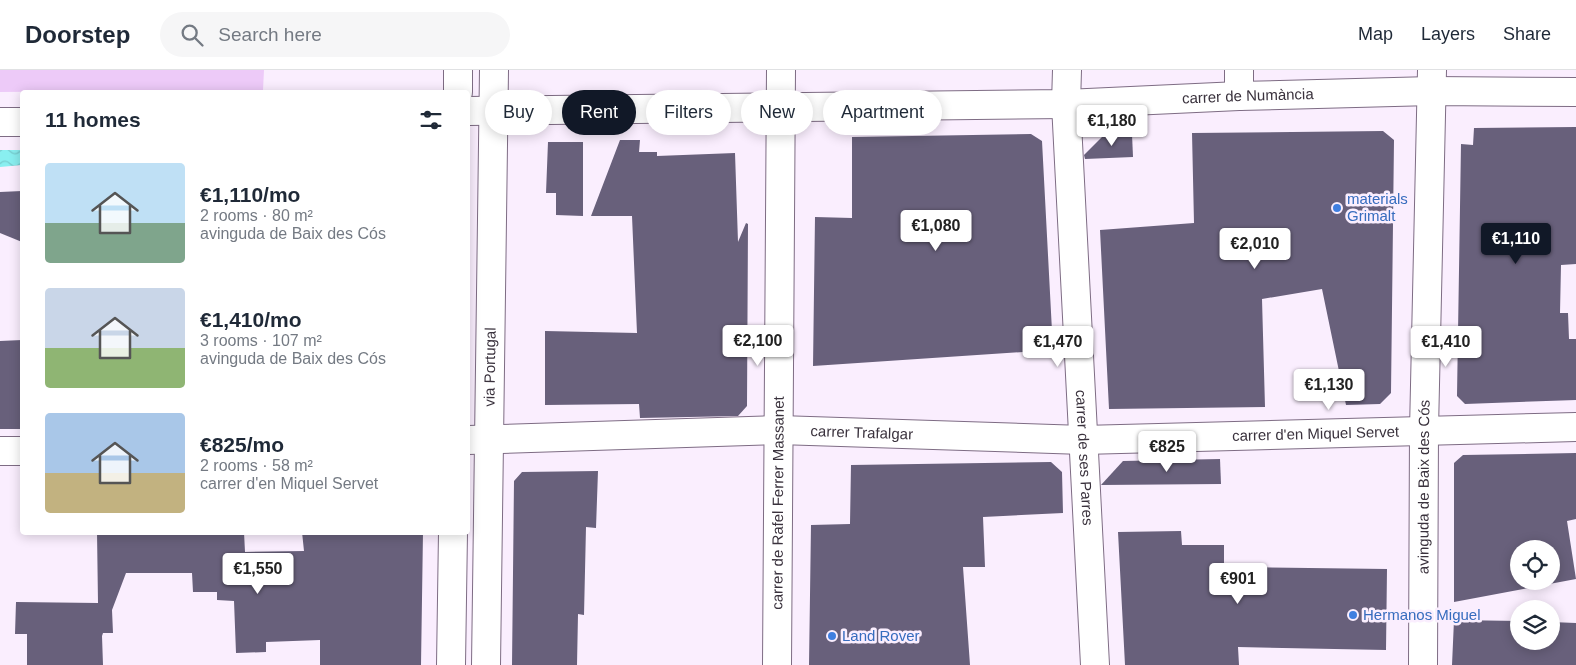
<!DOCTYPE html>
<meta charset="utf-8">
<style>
body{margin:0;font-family:Helvetica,sans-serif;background:#f6f6f7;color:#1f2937;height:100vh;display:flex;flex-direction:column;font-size:19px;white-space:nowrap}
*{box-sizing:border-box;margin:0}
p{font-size:16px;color:#747a83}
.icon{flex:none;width:28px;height:28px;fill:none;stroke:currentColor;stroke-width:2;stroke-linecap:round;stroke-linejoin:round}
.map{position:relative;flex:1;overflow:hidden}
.drawer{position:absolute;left:20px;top:20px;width:450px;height:445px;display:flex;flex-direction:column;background:#fff;border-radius:5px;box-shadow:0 2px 12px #0003}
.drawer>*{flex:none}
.banner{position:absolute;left:485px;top:20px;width:475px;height:45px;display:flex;gap:10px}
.controls{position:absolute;left:1510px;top:470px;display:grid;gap:10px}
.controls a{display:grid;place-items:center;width:50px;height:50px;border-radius:50%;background:#fff;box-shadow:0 2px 12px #0003;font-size:25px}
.price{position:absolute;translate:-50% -42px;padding:0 11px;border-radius:5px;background:#fff;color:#222;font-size:16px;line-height:32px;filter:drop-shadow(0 1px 2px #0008)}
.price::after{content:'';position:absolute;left:50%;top:30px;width:15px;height:11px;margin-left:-8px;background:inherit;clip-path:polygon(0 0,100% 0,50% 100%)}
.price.on{background:#111827;color:#fff}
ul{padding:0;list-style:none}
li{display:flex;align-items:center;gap:15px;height:125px;padding:0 25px}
li span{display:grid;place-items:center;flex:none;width:140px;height:100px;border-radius:5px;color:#555}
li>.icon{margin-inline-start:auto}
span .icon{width:60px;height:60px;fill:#fffc;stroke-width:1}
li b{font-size:21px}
h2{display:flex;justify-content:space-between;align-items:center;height:60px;padding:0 25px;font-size:21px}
.tag{padding:0 18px;border-radius:22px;background:#fff;box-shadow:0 2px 12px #0003;font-size:18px;line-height:45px}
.tag.on{background:#111827;color:#fff}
header{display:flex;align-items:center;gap:30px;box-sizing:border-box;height:70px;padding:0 25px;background:#fff;border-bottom:1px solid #e0e1e3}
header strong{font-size:24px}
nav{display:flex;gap:28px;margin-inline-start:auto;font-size:18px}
.search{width:350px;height:45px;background:#f6f6f7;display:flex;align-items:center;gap:12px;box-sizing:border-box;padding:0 18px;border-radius:28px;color:#747a83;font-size:19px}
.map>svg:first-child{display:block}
.grass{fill:#edcaf8}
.water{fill:url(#water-waves)}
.building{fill:#68607b;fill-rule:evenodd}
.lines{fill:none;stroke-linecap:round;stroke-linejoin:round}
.street-casing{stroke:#7e6c84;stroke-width:30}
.secondary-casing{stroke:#7e6c84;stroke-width:30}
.street{stroke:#fff;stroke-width:28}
.secondary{stroke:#fff;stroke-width:28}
.shop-dot{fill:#3f7fe0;stroke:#faeefe;stroke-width:2}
.labels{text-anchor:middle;stroke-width:5;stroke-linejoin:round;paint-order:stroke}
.street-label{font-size:15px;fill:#3a323d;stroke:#faeefe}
.shop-label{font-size:15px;fill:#366cbe;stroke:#faeefe;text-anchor:start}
</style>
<header>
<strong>Doorstep</strong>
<div class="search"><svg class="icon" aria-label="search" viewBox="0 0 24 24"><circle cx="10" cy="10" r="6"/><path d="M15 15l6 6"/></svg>Search here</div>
<nav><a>Map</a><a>Layers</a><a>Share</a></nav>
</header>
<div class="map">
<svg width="1576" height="595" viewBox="0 0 1576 595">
<defs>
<pattern id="water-waves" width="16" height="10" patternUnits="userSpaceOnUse" patternTransform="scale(1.25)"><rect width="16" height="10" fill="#89eff0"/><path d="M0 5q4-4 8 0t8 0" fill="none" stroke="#77cdcf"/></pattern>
</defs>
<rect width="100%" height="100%" fill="#faeefe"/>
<path class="grass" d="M0 0H264L263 20 0 22Z"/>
<path class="water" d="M0 80H22V95L0 97Z"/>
<g class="building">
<path d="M1576 57V194L1561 195 1560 243H1568L1569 269H1576V330L1465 334 1457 326 1461 74 1473 75 1474 58Z"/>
<path d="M1383 61 1394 70 1391 323 1380 334 1346 335 1322 219 1262 229 1265 337 1109 339 1100 160 1194 153 1192 63Z"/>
<path d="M1031 64 1042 71 1053 280 813 296 815 147 852 148V67Z"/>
<path d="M1105 64H1132L1133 87 1085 89 1084 85Z"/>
<path d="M620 70H640L639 82H657V86L735 83 738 172 746 153 748 154 747 336 738 346 640 348 639 334 545 335V261L637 263 632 146H591Z"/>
<path d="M548 72H583V146L556 145V123H546Z"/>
<path d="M22 121V172L0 163V122Z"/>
<path d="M22 270V359H0V271Z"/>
<path d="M1576 383V449L1567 451 1576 509 1454 532V393L1463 385ZM1519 479H1551V511H1519Z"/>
<path d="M1220 389 1221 414 1101 415 1123 391Z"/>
<path d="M1051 392 1062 402 1063 443 983 447 985 497H963L970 595H809L811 455 850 454 851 395Z"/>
<path d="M598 401 596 458 586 457 584 545 578 544 577 595H512L514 411 522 402Z"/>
<path d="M1181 461 1182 475H1224V497L1387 499 1386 580 1238 577 1239 595H1125L1118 462Z"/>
<path d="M97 462H244L245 482 304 481 302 462H423L421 595H320V570L266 572V582L236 583 234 531 217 530V522H193L192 503H126L112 540 113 563H103L102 566 103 595H27V564H15L16 532 98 533Z"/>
<path d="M1454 550 1519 551V571H1551V552L1576 553V595H1452Z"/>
</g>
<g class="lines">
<defs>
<g id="street">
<path id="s1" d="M1067 0 1066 34 1095 595"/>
<path d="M1239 26V0"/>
<path id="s2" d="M468 41 1066 34 1239 26 1432 21 1576 22"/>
<path d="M0 52H22"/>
<path id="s3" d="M468 370 779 360 1083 370 1576 357"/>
<path d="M0 381H22"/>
<path id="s4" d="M777 595 781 0"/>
<path id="s5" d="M1423 595 1424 360 1432 0"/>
</g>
<g id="secondary">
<path d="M458 22V0"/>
<path d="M451 595 453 462"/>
<path id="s6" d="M486 595 494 0"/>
</g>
</defs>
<use href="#street" class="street-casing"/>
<use href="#secondary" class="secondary-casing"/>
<use href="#street" class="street"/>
<use href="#secondary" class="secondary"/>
</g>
<g class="shop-dot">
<circle cx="1337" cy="138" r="5"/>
<circle cx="1353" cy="545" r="5"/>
<circle cx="832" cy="566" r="5"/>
</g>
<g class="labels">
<g class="street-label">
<text dy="5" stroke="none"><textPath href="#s2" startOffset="780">carrer de Numància</textPath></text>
<text dy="5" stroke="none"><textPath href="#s6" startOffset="298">via Portugal</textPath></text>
<text dy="5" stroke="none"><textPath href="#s3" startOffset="394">carrer Trafalgar</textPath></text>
<text dy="5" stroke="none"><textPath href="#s3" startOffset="848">carrer d'en Miquel Servet</textPath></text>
<text dy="5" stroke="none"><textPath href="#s1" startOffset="388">carrer de ses Parres</textPath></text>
<text dy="5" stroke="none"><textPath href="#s5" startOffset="178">avinguda de Baix des Cós</textPath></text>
<text dy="5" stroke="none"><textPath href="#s4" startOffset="162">carrer de Rafel Ferrer Massanet</textPath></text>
</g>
<g class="shop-label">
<text x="1347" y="134">materials<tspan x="1347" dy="17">Grimalt</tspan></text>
<text x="1363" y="550">Hermanos Miguel</text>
<text x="842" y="571">Land Rover</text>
</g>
</g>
</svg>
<div class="controls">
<a><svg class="icon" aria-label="locate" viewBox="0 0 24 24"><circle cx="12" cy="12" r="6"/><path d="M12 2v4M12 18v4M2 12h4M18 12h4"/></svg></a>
<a><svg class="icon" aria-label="layers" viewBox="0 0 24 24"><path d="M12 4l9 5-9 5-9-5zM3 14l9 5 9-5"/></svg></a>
</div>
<b class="price" style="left:1112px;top:77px">€1,180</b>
<b class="price" style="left:936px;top:182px">€1,080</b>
<b class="price on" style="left:1516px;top:195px">€1,110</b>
<b class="price" style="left:1255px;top:200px">€2,010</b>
<b class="price" style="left:758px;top:297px">€2,100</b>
<b class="price" style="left:1058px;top:298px">€1,470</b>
<b class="price" style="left:1446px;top:298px">€1,410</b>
<b class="price" style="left:1329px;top:341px">€1,130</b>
<b class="price" style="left:1167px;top:403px">€825</b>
<b class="price" style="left:258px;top:525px">€1,550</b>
<b class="price" style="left:1238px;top:535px">€901</b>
<div class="banner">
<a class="tag">Buy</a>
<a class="tag on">Rent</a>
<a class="tag">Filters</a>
<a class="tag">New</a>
<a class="tag">Apartment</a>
</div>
<section class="drawer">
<h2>11 homes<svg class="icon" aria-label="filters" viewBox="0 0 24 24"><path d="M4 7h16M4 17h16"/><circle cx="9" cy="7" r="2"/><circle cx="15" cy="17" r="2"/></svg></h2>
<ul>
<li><span style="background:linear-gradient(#bfe0f5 60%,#7fa58c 0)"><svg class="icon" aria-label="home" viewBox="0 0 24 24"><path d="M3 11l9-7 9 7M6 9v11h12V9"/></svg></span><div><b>€1,110/mo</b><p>2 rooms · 80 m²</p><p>avinguda de Baix des Cós</p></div></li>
<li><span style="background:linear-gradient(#c9d6e8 60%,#8fb573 0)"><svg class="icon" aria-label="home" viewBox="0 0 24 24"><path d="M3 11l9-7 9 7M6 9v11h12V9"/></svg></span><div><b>€1,410/mo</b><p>3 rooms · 107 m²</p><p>avinguda de Baix des Cós</p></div></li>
<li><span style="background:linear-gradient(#a9c7e8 60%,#c2b280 0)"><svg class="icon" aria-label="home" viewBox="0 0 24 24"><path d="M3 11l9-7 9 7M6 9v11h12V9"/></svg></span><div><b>€825/mo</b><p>2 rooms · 58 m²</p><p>carrer d'en Miquel Servet</p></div></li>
</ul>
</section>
</div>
